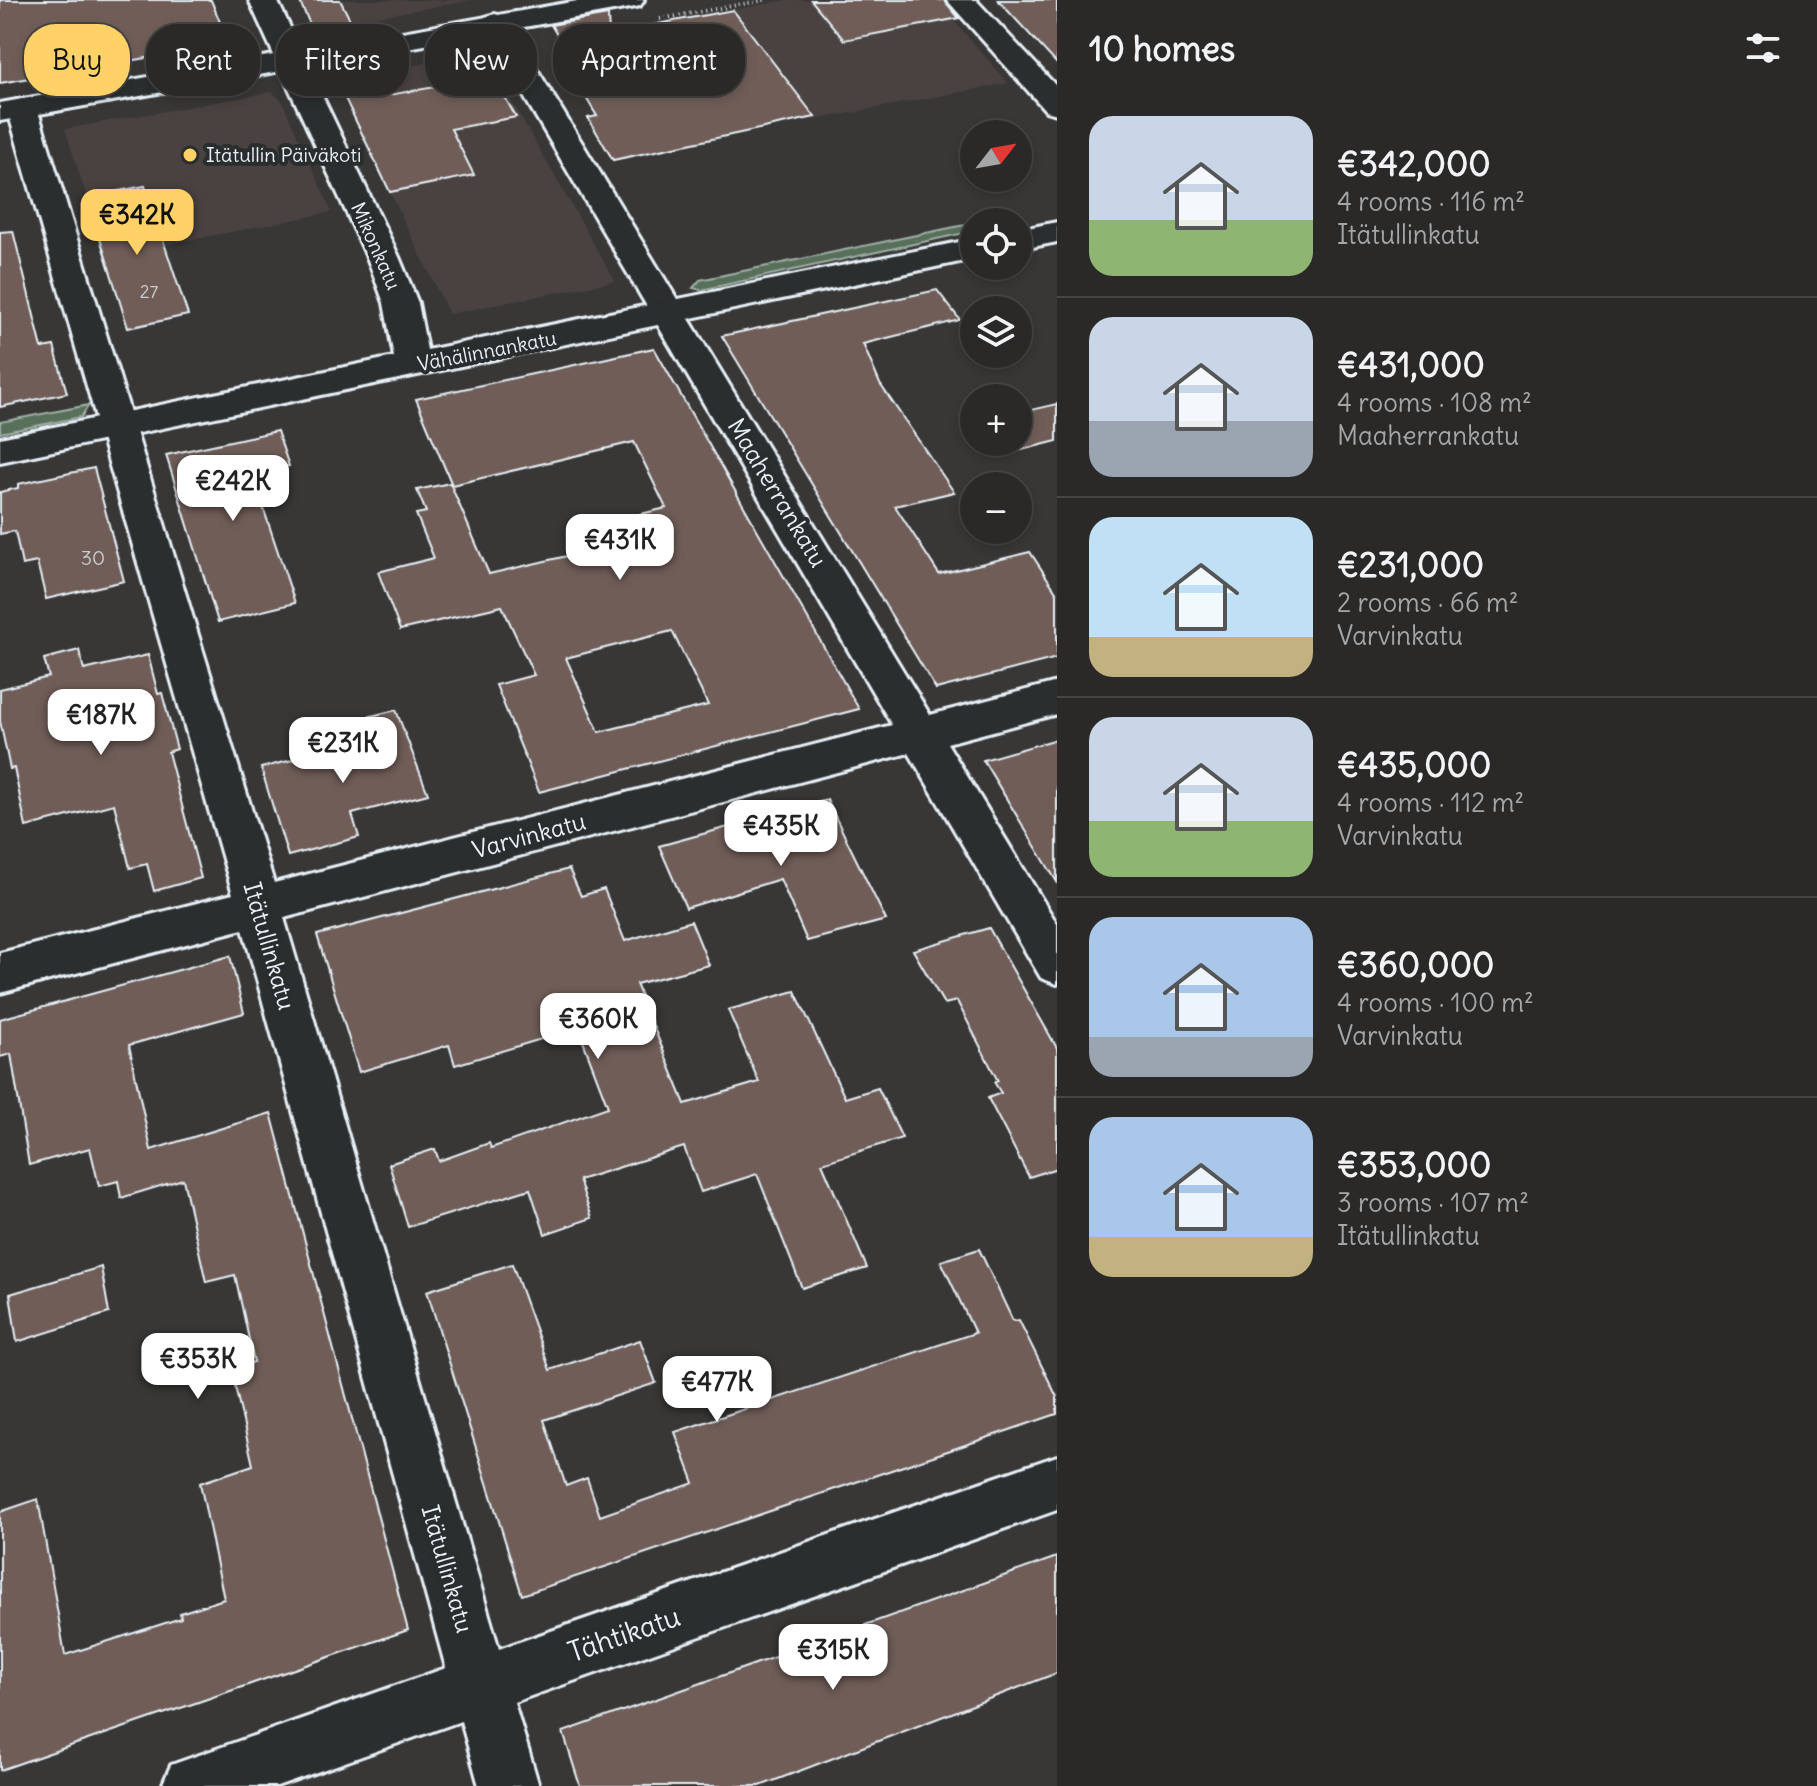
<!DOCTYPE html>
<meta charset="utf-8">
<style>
body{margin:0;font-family:Delius,sans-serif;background:#363534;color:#f1f3f6;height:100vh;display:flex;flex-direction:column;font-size:30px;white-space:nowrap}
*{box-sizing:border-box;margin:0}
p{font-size:26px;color:#a5a6a8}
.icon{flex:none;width:44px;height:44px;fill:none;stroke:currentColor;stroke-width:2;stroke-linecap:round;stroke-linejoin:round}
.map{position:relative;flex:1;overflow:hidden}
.side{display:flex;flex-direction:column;background:#2a2928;width:760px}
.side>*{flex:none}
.guide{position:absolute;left:24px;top:24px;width:760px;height:72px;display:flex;gap:16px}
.needle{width:52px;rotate:59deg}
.fabs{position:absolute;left:960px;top:120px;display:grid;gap:16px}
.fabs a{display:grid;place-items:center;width:72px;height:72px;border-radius:50%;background:#2a2928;box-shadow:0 4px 12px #0003,0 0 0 2px #464545;font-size:40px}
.price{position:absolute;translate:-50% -68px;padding:0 18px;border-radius:16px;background:#fff;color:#222;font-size:26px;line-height:52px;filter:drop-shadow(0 2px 4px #0008)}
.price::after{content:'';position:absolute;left:50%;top:48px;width:24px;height:18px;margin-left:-12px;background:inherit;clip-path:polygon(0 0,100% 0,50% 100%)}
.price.current{background:#ffd166;color:#111}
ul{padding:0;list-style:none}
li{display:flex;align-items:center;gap:24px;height:200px;padding:0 32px}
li+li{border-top:2px solid #464545}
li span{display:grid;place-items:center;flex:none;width:224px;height:160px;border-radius:24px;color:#555}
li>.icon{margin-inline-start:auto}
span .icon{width:96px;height:96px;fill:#fffc;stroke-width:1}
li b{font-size:34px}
h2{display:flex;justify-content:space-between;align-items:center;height:96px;padding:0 32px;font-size:34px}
.tag{padding:0 28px;border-radius:32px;background:#2a2928;box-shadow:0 4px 12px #0003,0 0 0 2px #464545;font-size:28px;line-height:72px}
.tag.current{background:#ffd166;color:#111}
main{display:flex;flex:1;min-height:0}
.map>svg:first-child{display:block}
.built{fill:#484240}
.green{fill:#596f5a;stroke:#a0b0a9;stroke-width:2}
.building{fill:#6f5d58;stroke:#e8f1f8;stroke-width:2;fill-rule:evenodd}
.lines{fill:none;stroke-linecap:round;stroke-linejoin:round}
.minor-casing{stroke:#e8f1f8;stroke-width:6}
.major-casing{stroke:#e8f1f8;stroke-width:6}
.path{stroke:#e8f1f8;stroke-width:4;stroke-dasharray:1 4;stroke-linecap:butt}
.minor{fill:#2a2d2e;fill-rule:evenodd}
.major{fill:#2a2d2e;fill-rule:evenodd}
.poi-dot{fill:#ffd166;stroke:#2a2d2e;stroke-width:3}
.labels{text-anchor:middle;stroke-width:8;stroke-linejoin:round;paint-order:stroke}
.far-number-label{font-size:18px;fill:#caccd0}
.far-poi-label{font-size:20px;fill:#e8f1f8;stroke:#2a2d2e;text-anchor:start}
.far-street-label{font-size:20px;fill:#e8f1f8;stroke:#2a2d2e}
.number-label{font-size:20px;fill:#caccd0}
.street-label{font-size:24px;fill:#e8f1f8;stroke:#2a2d2e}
.near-street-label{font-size:28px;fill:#e8f1f8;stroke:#2a2d2e}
</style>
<main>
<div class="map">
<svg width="1057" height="1786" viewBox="0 0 1057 1786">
<rect width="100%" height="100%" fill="#383736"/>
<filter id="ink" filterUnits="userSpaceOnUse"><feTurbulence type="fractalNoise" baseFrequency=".0125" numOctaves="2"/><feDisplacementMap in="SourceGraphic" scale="16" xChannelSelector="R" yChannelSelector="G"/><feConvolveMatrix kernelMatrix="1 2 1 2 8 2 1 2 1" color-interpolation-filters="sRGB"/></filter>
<g filter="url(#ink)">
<g class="built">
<path d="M298 0H474L311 28Z"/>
<path d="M787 0H936L1008 83 814 120 733 10Z"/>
<path d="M484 53 615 281 449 314 335 79Z"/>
<path d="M272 92 282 101 332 212 106 257 65 129Z"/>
</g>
<g class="green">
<path d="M974 223V231L701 290 693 288 700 280Z"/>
<path d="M89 405 81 417 0 433V422Z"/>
</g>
<g class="building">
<path d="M0 0H211L229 44 0 83Z"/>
<path d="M299 0H340L359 37 319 44Z"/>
<path d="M811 0H944L959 18 844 40Z"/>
<path d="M998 0H1057V64Z"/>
<path d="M733 10 815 117 613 160 588 118 597 116 571 73 579 71 551 25 608 15 609 33Z"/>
<path d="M370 58 389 95 493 77 516 117 451 129 474 175 390 192 329 65Z"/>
<path d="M145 186 188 315 128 328 87 197Z"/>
<path d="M13 231 42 348 54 346 67 393 0 407V232Z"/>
<path d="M937 290 960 320 863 344 880 384 954 492 895 506 939 574 1030 552 1057 593V658L936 689 722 336Z"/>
<path d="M654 348 859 709 539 792 496 685 534 675 502 606 400 630 378 572 434 558 416 514 426 512 417 490 450 483 489 574 627 542 616 520 666 508 634 442 452 485 416 399ZM672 631 708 705 599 732 566 658Z"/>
<path d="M1057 404V441L1021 450 1015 442H1018V413Z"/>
<path d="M277 431 289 466 252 474 295 603 218 622 166 455Z"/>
<path d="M94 468 124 581 46 599 37 562 22 565 15 531 0 534V492L18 488V484Z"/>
<path d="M79 650 84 670 148 655 158 694 162 693 177 749 168 752 201 878 154 891 147 864 130 868 114 804 26 827 14 768 10 769 0 721V689L49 677 44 659Z"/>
<path d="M396 710 428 794 352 814 359 837 288 856 261 768 367 741 359 719Z"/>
<path d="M1057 739V882L983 760Z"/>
<path d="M827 800 886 920 807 941 780 879 686 908 659 846Z"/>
<path d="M569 869 581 896 604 889 625 941 691 921 709 965 636 984 685 1104 759 1082 728 1010 795 991 845 1098 878 1088 902 1138 822 1163 867 1268 802 1288 757 1174 701 1192 684 1147 579 1180 592 1218 545 1234 530 1189 408 1227 389 1164 435 1149 439 1161 489 1143 491 1148 608 1107 578 1028 455 1065 449 1045 359 1072 317 935Z"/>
<path d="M989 928 1057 1048V1168L1029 1177 988 1098 1001 1093 994 1082 998 1081 957 1001 944 1004 913 950Z"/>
<path d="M230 956 244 1013 129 1045 151 1150 271 1113 408 1630 0 1770V1512L38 1499 65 1655 181 1618 180 1613 224 1599 200 1483 253 1465 231 1369 254 1362 235 1275 206 1282 183 1179 121 1198 118 1181 99 1186 90 1148 29 1165 11 1054 0 1057V1019Z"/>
<path d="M979 1249 1013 1321 1019 1320 1057 1397V1414L522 1595 427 1291 512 1264 550 1370 640 1340 656 1383 544 1420 566 1486 587 1478 600 1516 694 1483 675 1432 975 1333 941 1261Z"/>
<path d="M101 1267 109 1313 17 1342 10 1294Z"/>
<path d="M1057 1557V1673L760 1786H580L563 1732Z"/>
</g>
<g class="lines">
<defs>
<g id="minor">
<path d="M947 0H976L1057 87V114L1046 111Z"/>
<path d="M495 14 505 17 509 23 930 715 1057 682V714L947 743 1057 924V984L1041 978 909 753 284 918 499 1649 1057 1456V1510L514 1702 539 1786H479L461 1721 277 1786H162L171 1765 446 1668 243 929 0 993V953L233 894 7 108 11 102 22 99 33 102 37 108 274 883 892 725 481 23 485 17Z"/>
</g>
<g id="major">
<path d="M249 0H277L301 50 583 0H644L640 6 630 8 308 66 399 257 418 303 427 350 974 239V259L0 462V438L394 357 384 303 367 257 281 71 0 121V103L274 55Z"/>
<path d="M1057 222V242L1018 250V230Z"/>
</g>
</defs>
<use href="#minor" class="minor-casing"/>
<use href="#major" class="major-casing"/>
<path class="path" d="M660 19 765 0"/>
<use href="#minor" class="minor"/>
<use href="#major" class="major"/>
</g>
</g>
<circle class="poi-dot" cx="190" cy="155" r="8"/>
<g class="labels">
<g class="far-number-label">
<text x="149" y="298">27</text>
</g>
<g class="far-poi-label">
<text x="206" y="162">Itätullin Päiväkoti</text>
</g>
<g class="far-street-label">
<text transform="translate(376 246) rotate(66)" y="7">Mikonkatu</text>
<text transform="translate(487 351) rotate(-11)" y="7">Vähälinnankatu</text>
</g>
<g class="number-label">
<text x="93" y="565">30</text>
</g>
<g class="street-label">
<text transform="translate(777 493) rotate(59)" y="8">Maaherrankatu</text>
<text transform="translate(529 836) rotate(-15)" y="8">Varvinkatu</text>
<text transform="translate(269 946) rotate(74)" y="8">Itätullinkatu</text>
<text transform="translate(447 1569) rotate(74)" y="8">Itätullinkatu</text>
</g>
<g class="near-street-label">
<text transform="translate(624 1634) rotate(-19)" y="10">Tähtikatu</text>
</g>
</g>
</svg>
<div class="fabs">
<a><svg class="needle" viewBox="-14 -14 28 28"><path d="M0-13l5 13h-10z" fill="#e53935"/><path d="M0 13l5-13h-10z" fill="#a5a6a8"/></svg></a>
<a><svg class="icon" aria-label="locate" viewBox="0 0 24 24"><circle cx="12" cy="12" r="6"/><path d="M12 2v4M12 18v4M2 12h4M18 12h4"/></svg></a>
<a><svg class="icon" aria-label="layers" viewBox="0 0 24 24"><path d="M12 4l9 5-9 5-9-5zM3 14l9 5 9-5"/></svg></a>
<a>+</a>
<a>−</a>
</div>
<b class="price current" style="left:137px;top:257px">€342K</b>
<b class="price" style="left:233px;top:523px">€242K</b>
<b class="price" style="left:620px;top:582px">€431K</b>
<b class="price" style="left:101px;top:757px">€187K</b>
<b class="price" style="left:343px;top:785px">€231K</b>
<b class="price" style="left:781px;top:868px">€435K</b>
<b class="price" style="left:598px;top:1061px">€360K</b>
<b class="price" style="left:198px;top:1401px">€353K</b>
<b class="price" style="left:717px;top:1424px">€477K</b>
<b class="price" style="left:833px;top:1692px">€315K</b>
<div class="guide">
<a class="tag current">Buy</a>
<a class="tag">Rent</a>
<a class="tag">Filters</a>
<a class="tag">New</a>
<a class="tag">Apartment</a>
</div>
</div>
<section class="side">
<h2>10 homes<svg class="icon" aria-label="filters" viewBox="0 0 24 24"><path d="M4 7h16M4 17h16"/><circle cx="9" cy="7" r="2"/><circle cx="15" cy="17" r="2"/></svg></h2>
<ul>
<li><span style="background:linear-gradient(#c9d6e8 65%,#8fb573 0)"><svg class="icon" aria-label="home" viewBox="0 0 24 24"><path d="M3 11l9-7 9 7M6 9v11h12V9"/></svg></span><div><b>€342,000</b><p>4 rooms · 116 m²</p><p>Itätullinkatu</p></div></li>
<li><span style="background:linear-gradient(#c9d6e8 65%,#9aa5b1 0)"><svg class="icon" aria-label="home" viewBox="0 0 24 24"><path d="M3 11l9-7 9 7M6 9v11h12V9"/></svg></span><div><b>€431,000</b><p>4 rooms · 108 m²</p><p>Maaherrankatu</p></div></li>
<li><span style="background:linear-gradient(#bfe0f5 75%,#c2b280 0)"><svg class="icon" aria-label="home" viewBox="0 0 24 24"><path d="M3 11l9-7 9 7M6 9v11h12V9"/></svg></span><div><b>€231,000</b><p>2 rooms · 66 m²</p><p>Varvinkatu</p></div></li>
<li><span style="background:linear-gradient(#c9d6e8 65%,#8fb573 0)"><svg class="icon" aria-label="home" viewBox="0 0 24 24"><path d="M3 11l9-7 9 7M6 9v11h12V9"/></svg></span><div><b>€435,000</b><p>4 rooms · 112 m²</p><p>Varvinkatu</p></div></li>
<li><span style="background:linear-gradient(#a9c7e8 75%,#9aa5b1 0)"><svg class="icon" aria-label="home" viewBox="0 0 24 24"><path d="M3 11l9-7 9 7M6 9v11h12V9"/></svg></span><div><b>€360,000</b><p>4 rooms · 100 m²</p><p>Varvinkatu</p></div></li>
<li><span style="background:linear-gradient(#a9c7e8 75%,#c2b280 0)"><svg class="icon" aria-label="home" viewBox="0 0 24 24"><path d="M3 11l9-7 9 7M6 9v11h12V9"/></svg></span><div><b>€353,000</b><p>3 rooms · 107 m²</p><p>Itätullinkatu</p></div></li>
</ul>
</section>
</main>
